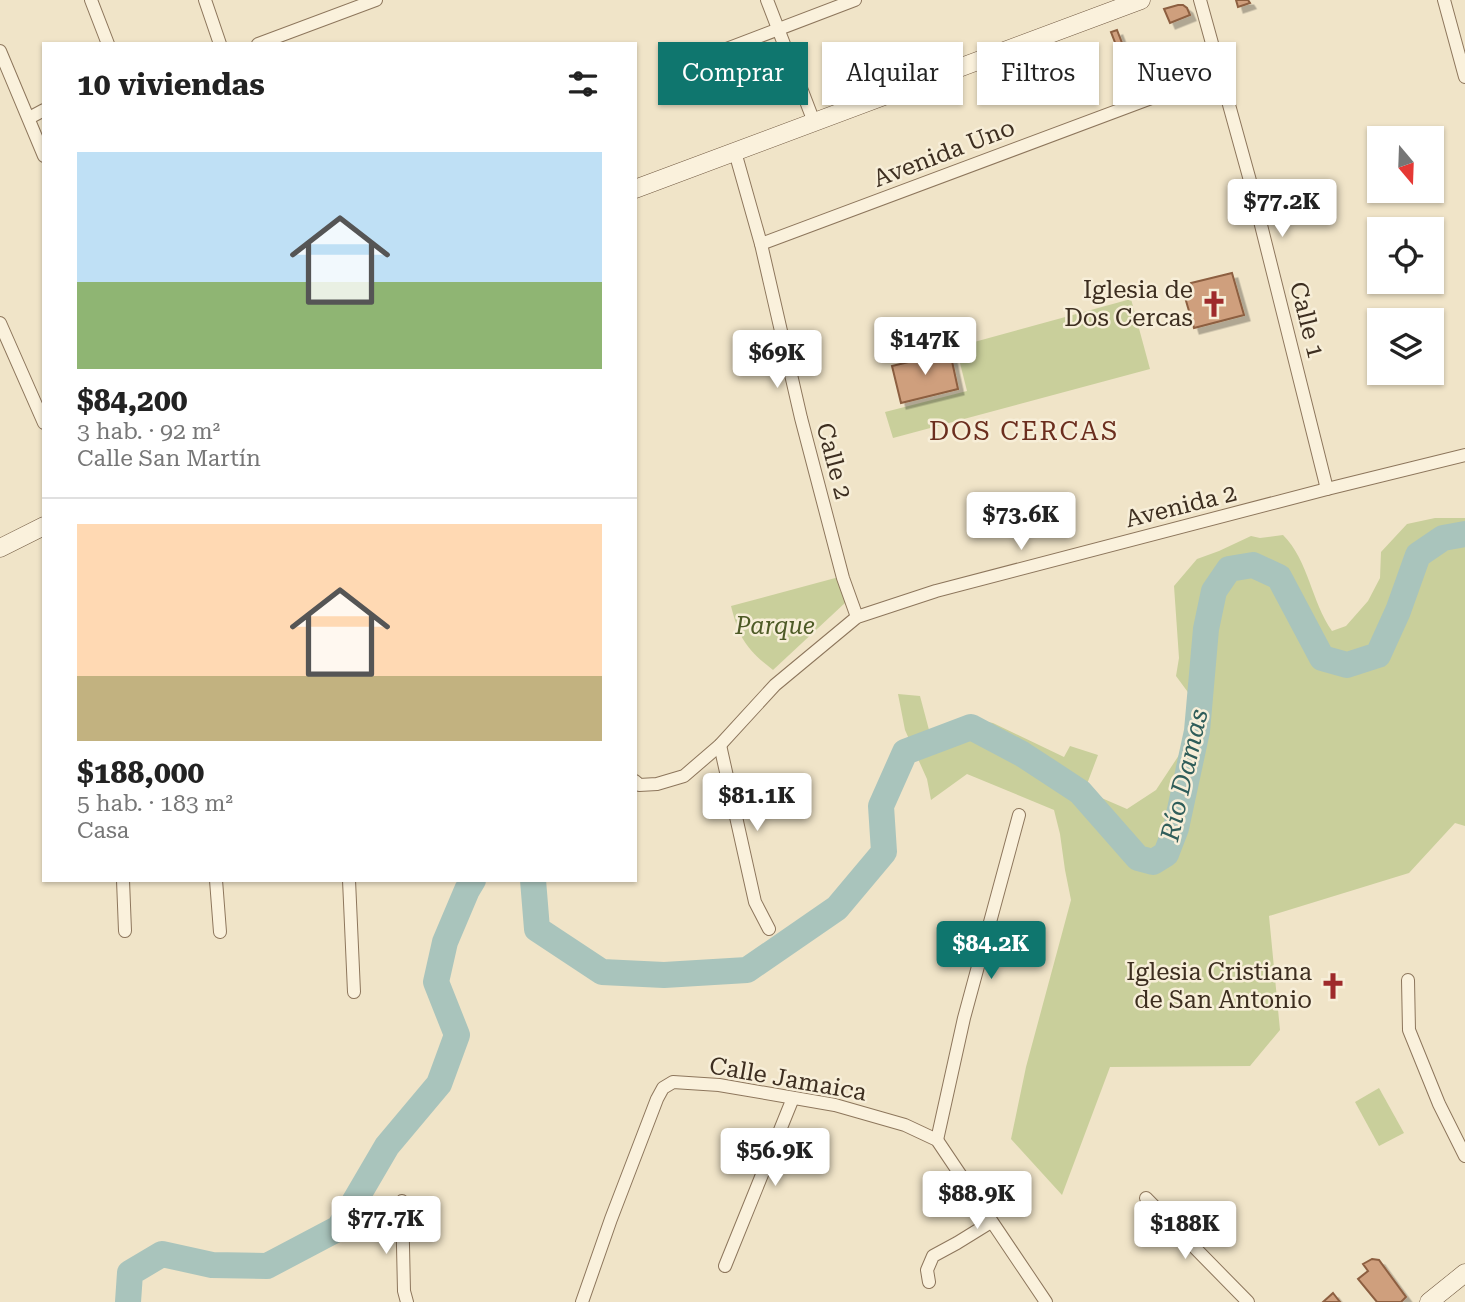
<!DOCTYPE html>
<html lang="es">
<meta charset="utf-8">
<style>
body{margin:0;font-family:"Roboto Serif",serif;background:#f2f2f2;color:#222;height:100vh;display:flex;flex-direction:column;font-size:26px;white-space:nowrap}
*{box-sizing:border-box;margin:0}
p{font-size:23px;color:#767676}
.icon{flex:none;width:38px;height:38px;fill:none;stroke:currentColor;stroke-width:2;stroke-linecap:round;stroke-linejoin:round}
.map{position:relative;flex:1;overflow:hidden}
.sheet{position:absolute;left:42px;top:42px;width:595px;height:840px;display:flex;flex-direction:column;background:#fff;border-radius:0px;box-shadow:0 2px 5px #0004}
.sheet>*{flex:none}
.banner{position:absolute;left:658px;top:42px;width:665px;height:63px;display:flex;gap:14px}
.needle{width:46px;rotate:161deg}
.buttons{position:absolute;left:1367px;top:126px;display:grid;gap:14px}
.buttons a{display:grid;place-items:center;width:77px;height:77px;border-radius:0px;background:#fff;box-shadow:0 2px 5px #0004;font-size:35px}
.price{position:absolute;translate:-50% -60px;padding:0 16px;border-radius:7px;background:#fff;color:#222;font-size:23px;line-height:46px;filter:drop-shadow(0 2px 4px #0008)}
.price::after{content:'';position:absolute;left:50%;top:42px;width:21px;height:16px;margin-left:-10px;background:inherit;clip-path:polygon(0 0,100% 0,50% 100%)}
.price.active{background:#0f766e;color:#fff}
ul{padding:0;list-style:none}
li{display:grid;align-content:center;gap:14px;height:371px;padding:0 35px}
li+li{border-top:2px solid #e0e0e0}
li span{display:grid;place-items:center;height:217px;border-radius:0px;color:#555}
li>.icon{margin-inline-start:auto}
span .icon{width:126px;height:126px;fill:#fffc;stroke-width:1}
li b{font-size:30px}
h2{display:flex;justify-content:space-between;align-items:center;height:84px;padding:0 35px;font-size:30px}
.tag{padding:0 24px;border-radius:0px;background:#fff;box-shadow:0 2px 5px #0004;font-size:24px;line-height:63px}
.tag.active{background:#0f766e;color:#fff}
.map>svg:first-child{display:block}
.green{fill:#c9cf9b}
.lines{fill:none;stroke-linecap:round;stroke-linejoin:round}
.river{stroke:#a9c4bc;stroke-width:26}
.building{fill:#cf9f7d;stroke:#8d5f41;stroke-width:2;filter:url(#shadow)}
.street-casing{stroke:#8d765c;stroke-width:14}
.secondary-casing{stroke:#6f573f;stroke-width:19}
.street{stroke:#faf1dc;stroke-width:12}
.secondary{stroke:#faf1dc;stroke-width:18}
.labels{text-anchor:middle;stroke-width:5;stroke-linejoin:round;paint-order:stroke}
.street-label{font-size:24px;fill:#3d2e20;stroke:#f7eed8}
.poi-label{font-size:24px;fill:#3d2e20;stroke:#f7eed8;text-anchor:end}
.park-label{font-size:24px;font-style:italic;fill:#4d5a26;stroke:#f7eed8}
.neighbourhood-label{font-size:26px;letter-spacing:2px;fill:#6b2e1e;stroke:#f7eed8}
.water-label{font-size:26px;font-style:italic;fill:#2f5d5a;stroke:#f7eed8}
</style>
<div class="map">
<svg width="1465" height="1302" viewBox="0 0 1465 1302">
<defs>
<filter id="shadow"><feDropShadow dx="5.5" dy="5.5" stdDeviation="0" flood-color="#0004"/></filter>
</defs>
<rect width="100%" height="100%" fill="#f0e4c8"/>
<g class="green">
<path d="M1131 299 1150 369 893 438 885 412 967 391 956 347Z"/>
<path d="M1435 518H1465V826L1455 823 1409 873 1269 916 1280 1030 1250 1066 1110 1067 1062 1195 1011 1139 1026 1067 1071 900 1065 870 1060 834 1054 810 967 774 931 800 927 779 905 730 898 694 920 696 929 730 969 718 993 723 1064 757 1070 746 1098 755 1087 784 1097 796 1127 809 1156 790 1185 746 1190 695 1176 676 1179 658 1174 586 1197 559 1219 551 1251 536 1260 538 1283 535C1309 561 1311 601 1332 631L1346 626 1368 601 1380 578 1381 552 1407 524Z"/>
<path d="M839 577 846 602 773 670C746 649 739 638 731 606Z"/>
<path d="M1379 1088 1404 1133 1379 1146 1355 1102Z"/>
</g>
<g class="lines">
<g class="river">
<path d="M533 880 537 929 602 972 664 975 747 970 837 908 884 852 881 806 905 752 971 727 1022 754 1080 792 1138 858 1153 862 1166 854 1176 828 1197 731 1206 629 1214 591 1229 569 1253 565 1279 577 1322 658 1347 665 1378 655 1398 611 1418 555 1443 538 1465 534"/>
<path d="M128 1302 130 1273 162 1254 212 1265 267 1266 339 1228 387 1146 439 1084 457 1035 436 982 445 942 467 890 473 880"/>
</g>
</g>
<g class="building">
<path d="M1236 0H1248L1250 3 1238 7Z"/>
<path d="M1178 5H1183L1187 8 1190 15 1170 23 1164 9Z"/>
<path d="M1117 30 1122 43 1116 45 1111 32Z"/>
<path d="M1232 273 1244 315 1194 328 1184 294 1188 293 1187 288 1192 287 1191 283Z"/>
<path d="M950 352 958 389 901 403 892 366Z"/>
<path d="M1372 1259 1379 1260 1406 1297 1401 1302H1377L1358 1279 1368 1271 1363 1264Z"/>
<path d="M1333 1293 1340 1302H1323Z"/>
</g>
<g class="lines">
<defs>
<g id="street">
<path d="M91 0 108 44"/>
<path d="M205 0 220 44"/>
<path d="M767 0 814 122"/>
<path d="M1200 0 1249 177 1327 489"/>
<path d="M1444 0 1465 77"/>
<path d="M258 44 376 0"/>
<path d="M0 51 44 156"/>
<path d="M666 72 855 0"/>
<path d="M29 118 44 110"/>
<path d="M735 152 761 244 801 418 843 578 857 617"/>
<path d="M761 244 1221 72"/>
<path d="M0 323 44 423"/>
<path d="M720 745 755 902 769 929"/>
<path d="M635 781 639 785 657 784 684 776 720 745 775 685 857 617 936 591 1327 489 1465 455"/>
<path d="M123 880 125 931"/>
<path d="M216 880 220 932"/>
<path d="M349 880 354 992"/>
<path d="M1408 980 1409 1030 1439 1104 1465 1156"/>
<path d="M937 1140 964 1018 1019 815"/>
<path d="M1146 1198 1248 1302"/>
<path d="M402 1201 404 1291 407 1302"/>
<path d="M725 1266 793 1098"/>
<path d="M929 1282 927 1270 933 1256 957 1243 991 1222"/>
<path d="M582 1302 611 1219 657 1099 663 1088 673 1082 719 1085 835 1105 905 1125 937 1140 1046 1302"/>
</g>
<g id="secondary">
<path d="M635 189 1141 0"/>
<path d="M0 548 44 526"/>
<path d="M1429 1302 1465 1273"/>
</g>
</defs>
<use href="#street" class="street-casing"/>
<use href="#secondary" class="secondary-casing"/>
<use href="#street" class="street"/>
<use href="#secondary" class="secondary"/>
</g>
<defs>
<symbol id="church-bare" viewBox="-9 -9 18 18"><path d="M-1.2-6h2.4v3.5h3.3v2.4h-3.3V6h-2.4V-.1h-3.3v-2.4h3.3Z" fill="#9e2a2b" stroke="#f7eed8" stroke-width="2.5" paint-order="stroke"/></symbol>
</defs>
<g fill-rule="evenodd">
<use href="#church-bare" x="1195" y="285" width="38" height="38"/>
<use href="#church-bare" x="1314" y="967" width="38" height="38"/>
</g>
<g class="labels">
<g class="street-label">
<text transform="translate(944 153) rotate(-21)" y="8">Avenida Uno</text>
<text transform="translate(1307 320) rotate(76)" y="8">Calle 1</text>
<text transform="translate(834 461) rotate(75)" y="8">Calle 2</text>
<text transform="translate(1181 506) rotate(-14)" y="8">Avenida 2</text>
<text transform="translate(788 1079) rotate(10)" y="8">Calle Jamaica</text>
</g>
<g class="poi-label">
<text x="1193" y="298">Iglesia de<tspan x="1193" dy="28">Dos Cercas</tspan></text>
<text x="1312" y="980">Iglesia Cristiana<tspan x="1312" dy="28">de San Antonio</tspan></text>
</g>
<g class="park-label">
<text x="775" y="634">Parque</text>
</g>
<g class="neighbourhood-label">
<text x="1024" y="440">DOS CERCAS</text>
</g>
<g class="water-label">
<text transform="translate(1184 775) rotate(-77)" y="9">Río Damas</text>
</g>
</g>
</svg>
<div class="buttons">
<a><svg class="needle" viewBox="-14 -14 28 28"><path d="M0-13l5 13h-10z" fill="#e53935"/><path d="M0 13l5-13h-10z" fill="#767676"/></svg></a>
<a><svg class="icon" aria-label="locate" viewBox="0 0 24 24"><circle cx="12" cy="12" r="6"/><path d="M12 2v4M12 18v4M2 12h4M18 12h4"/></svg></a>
<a><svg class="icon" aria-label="layers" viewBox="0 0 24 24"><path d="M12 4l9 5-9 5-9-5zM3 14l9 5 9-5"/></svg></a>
</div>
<b class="price" style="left:1282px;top:239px">$77.2K</b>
<b class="price" style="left:925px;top:377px">$147K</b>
<b class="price" style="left:777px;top:390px">$69K</b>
<b class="price" style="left:1021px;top:552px">$73.6K</b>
<b class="price" style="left:757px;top:833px">$81.1K</b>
<b class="price active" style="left:991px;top:981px">$84.2K</b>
<b class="price" style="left:775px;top:1188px">$56.9K</b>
<b class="price" style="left:977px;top:1231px">$88.9K</b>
<b class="price" style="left:386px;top:1256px">$77.7K</b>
<b class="price" style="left:1185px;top:1261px">$188K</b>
<div class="banner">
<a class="tag active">Comprar</a>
<a class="tag">Alquilar</a>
<a class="tag">Filtros</a>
<a class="tag">Nuevo</a>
</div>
<section class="sheet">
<h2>10 viviendas<svg class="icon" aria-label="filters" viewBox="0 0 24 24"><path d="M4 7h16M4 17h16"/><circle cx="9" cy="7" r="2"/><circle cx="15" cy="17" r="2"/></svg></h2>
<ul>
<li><span style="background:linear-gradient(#bfe0f5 60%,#8fb573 0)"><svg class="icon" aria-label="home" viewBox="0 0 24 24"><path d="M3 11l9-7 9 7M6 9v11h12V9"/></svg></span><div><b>$84,200</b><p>3 hab. · 92 m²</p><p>Calle San Martín</p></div></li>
<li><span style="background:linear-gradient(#ffd9b3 70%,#c2b280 0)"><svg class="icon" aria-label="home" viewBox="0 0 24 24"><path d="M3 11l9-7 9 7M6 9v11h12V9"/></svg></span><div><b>$188,000</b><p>5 hab. · 183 m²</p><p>Casa</p></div></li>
</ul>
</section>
</div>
